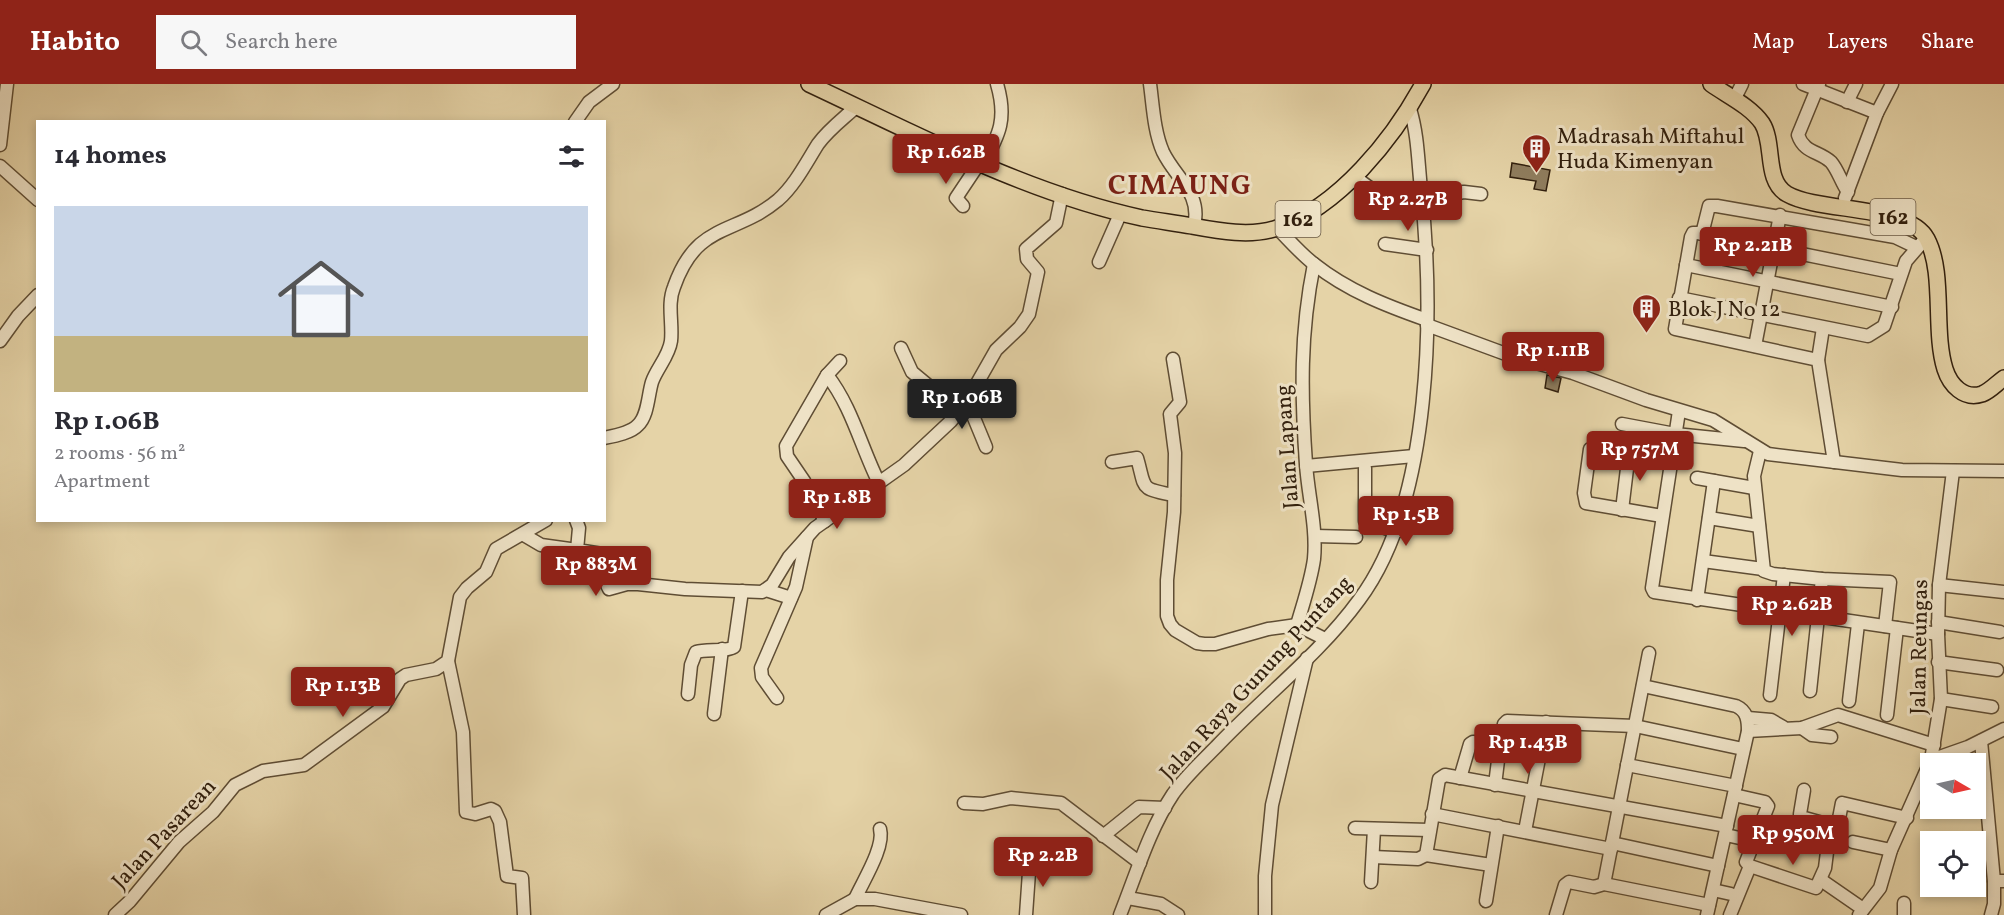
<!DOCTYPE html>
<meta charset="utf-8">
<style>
body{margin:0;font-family:Vollkorn,serif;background:#f7f7f7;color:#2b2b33;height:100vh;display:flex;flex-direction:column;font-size:22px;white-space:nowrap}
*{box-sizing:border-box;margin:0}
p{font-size:20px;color:#7c7c81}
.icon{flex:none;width:33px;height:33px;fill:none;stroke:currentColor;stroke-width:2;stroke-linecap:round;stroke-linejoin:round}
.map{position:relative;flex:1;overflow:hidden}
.drawer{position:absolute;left:36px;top:36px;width:570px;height:402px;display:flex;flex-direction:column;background:#fff;border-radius:0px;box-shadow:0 3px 9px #0003}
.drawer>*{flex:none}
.needle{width:39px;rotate:99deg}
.fabs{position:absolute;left:1920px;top:669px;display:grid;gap:12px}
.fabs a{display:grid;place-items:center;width:66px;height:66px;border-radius:0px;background:#fff;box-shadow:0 3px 9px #0003;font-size:30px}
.price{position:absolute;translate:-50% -51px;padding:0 14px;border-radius:6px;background:#8f2418;color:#fff;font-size:20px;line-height:39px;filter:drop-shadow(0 2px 3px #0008)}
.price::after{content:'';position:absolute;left:50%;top:36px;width:18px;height:14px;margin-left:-9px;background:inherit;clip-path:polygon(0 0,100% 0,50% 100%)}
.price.current{background:#222;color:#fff}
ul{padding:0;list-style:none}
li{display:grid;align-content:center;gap:12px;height:318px;padding:0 18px}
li+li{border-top:2px solid #e1e1e2}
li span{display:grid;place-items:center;height:186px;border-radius:0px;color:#555}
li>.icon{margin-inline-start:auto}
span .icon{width:108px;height:108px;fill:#fffc;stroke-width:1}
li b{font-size:26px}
h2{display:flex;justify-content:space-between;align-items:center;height:72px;padding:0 18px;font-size:26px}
header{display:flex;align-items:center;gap:36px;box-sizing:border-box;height:84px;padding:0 30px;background:#8f2418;color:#fff}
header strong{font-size:28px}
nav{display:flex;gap:33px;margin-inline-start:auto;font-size:21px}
.search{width:420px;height:54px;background:#f7f7f7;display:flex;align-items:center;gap:15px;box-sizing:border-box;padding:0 21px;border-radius:0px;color:#7c7c81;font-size:22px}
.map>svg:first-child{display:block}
.building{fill:#8f7d5e;stroke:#32200e;stroke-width:1.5}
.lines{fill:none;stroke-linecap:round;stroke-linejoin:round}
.minor-casing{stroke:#5f4d34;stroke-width:15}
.major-casing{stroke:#32200e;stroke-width:18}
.minor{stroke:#eee2c6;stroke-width:12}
.major{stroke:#e5d3a7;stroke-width:15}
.labels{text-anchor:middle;stroke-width:6;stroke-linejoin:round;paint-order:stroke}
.shield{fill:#eee2c6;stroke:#6a5a45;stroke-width:1.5}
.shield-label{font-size:21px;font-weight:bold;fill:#32200e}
.poi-label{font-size:22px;fill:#32200e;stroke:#eee2c6;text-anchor:start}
.street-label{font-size:22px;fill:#32200e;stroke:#eee2c6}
.district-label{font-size:28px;font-weight:bold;letter-spacing:1.5px;fill:#7a1f14;stroke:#eee2c6}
</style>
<header>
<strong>Habito</strong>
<div class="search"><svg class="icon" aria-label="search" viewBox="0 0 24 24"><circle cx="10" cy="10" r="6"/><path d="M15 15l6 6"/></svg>Search here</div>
<nav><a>Map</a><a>Layers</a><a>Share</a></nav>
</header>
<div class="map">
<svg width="2004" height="831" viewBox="0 0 2004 831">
<rect width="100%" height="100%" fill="#e5d3a7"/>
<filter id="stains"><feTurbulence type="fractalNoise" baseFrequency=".00333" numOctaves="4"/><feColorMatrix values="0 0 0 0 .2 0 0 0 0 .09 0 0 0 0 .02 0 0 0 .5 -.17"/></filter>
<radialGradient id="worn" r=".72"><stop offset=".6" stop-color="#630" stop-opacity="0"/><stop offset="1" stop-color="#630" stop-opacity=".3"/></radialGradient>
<g class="building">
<path d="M1512 79 1550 86 1546 107 1534 105 1536 97 1510 93Z"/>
<path d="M1460 117 1458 133 1440 130 1441 120Z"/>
<path d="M1547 291 1561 294 1558 308 1545 304Z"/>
</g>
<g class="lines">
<defs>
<g id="minor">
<path d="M1150 0C1153 22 1154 48 1163 68 1176 95 1202 109 1194 142"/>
<path d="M1803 0 1877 29"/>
<path d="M1819 0 1798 51C1804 69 1819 67 1831 78 1838 86 1841 98 1848 108"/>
<path d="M1734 16 1742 0"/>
<path d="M1847 18 1856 0"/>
<path d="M575 38 589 18 613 0"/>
<path d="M0 61 7 0"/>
<path d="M983 80C1000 50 1007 34 997 0"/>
<path d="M0 82 38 116"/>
<path d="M1355 92C1380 116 1389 110 1421 104"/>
<path d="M1845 114 1877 29 1892 0"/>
<path d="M1422 115 1464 108 1481 110"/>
<path d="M963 122 956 114 980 78"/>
<path d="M1277 144C1289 156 1301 170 1314 180 1348 207 1387 222 1427 236"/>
<path d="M1702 150 1709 122H1717L1895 153 1916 163"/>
<path d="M1385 160 1427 166"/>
<path d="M1099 178 1121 128"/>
<path d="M1686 181 1892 223"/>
<path d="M1679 214 1868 252 1884 242 1906 177 1926 154"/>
<path d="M1427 241 1514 273 1573 289 1646 316 1713 336 1768 370 1902 386 2004 387"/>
<path d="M0 257 18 232 38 211"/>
<path d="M1755 262 1780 131"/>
<path d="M901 264 912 288 959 327"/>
<path d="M1173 275 1180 318 1170 330 1175 369 1174 428 1167 496V532L1170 540 1175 546 1197 559 1204 560H1215L1268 545 1297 541 1325 555"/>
<path d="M1818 276 1823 244"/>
<path d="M827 291C852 323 861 363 879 399"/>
<path d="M967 317 986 363"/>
<path d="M1679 327 1652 504 1654 508 1938 550"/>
<path d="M1622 340 1675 350 1744 357"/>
<path d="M604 354C614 352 631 349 638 341 648 332 648 311 652 298 657 284 669 272 671 257 673 239 667 220 674 203 697 137 735 152 778 116 795 101 806 79 818 60 829 45 843 35 857 22"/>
<path d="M1590 365 1584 409 1586 419 1662 432"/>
<path d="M1760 367 1754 392 1764 487 1773 490 1822 495 1890 498 1885 542"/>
<path d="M1112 378 1137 374C1146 404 1138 405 1174 411"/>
<path d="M1834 378 1818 276 1675 245 1691 153 1693 149H1698L1901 190"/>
<path d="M1306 382 1414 372"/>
<path d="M1365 384V437L1396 448"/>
<path d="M1697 394 1754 404"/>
<path d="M1622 426 1629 368"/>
<path d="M1709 434 1759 442"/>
<path d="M576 436 579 444 577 466 602 470C607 481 603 496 609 505L627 500H638L685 505 762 508 772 501 789 473 815 444 904 381 951 337 967 317 996 266 1020 243 1029 230 1038 188 1027 175 1026 165 1056 139 1062 110"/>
<path d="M825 437 804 397 787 372 786 362 827 291 840 277"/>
<path d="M524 451 541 461 577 466"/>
<path d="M1315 452 1356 453"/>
<path d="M1703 477 1763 485"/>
<path d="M1939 501 2004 508"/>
<path d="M766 506 791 514"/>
<path d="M1697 516 1714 397"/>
<path d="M1938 538 2000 548"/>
<path d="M1297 541C1303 520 1311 497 1314 475 1317 443 1308 411 1306 380 1301 310 1300 249 1314 180"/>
<path d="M448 577 463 648 466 728 475 730 491 725 495 727 500 738 507 792 522 794 524 831"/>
<path d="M1938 578 1997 586"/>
<path d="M1643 602 1736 622C1747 627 1748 636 1748 647L1707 831"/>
<path d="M1810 607 1822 495"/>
<path d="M688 610 691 581 696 568C707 565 726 568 734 563L742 507"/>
<path d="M1770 611 1784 491"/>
<path d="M777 614 762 593 761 584 796 503 807 453"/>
<path d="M1941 615 1992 623"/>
<path d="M1849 617 1858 540"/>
<path d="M714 630 722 565"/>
<path d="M1887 631 1897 544"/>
<path d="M1748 634 1771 636 1783 643"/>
<path d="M1802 644 1812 651 1831 653"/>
<path d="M1748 647 1802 644 1838 631 1934 661"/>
<path d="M1981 657 1994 797H2004"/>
<path d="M1931 676 1968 663 2004 645"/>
<path d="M1627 681 1736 702"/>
<path d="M1460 694 1470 660 1473 658 1500 660 1504 640 1507 637 1635 642 1743 665"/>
<path d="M1495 701 1500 660"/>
<path d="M1804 706 1800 730 1801 733 1837 743"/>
<path d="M964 719 983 720 1011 714 1061 719 1140 779"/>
<path d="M1432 730 1611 765"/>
<path d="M1355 744 1429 746"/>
<path d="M1525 747 1546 638"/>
<path d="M1726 751 1753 757"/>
<path d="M1103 752 1139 723 1165 724"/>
<path d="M1853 758 1891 766"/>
<path d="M1612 759 1718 782"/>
<path d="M1373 773 1418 775 1426 771"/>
<path d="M1491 781 1426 771 1439 695 1445 691 1727 742"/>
<path d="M1750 782 1816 804 1825 784 1827 768 1837 745 1842 719 1907 734"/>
<path d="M1821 796 1863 825"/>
<path d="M1371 798 1374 745"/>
<path d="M1604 800 1649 569"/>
<path d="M1713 806 1731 810"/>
<path d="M1128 814 1161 820 1178 831"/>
<path d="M855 815C863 797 885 763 880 745"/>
<path d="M1486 817 1498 742"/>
<path d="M1904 819V831"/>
<path d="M115 831 130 817 179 758 213 728 235 701 263 687 304 681 383 623 400 595 406 591 436 585 448 577 460 513 467 504 486 488 496 465 546 436"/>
<path d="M826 831 855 815H875L961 831"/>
<path d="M1026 831 1030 774"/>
<path d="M1120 831C1136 791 1149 746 1173 710 1185 693 1201 678 1216 663 1262 614 1319 571 1359 516 1433 417 1434 225 1421 105 1418 78 1418 51 1410 25"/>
<path d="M1265 831V792L1272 721 1307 574"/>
<path d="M1556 831 1565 801 1569 798 1594 803 1604 800 1709 821"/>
<path d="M1730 831 1750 782 1746 778 1768 722 1765 718 1734 711"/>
<path d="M1859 831 1880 804 1891 766 1931 676 1941 615 1938 550 1939 501 1953 387"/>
<path d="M1991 831 1994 820V797"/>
</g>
<g id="major">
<path d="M809 0C916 50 1026 109 1142 134 1159 137 1175 139 1192 142 1219 147 1251 153 1277 144 1339 123 1393 55 1423 0"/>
<path d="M1711 0C1728 12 1750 22 1762 39 1775 59 1764 97 1787 110 1820 129 1908 120 1927 155 1945 189 1933 247 1945 285 1950 301 1964 316 1982 310 1990 307 1997 299 2004 294"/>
</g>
</defs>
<use href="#minor" class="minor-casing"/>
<use href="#major" class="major-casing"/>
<use href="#minor" class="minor"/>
<use href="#major" class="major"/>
</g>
<defs>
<symbol id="building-pin" viewBox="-11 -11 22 30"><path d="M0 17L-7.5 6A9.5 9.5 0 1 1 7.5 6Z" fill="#8f2418" stroke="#eee2c6"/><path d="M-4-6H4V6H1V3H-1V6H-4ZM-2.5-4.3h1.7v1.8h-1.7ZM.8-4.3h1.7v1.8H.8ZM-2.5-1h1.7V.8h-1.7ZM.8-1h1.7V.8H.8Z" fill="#fff"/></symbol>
</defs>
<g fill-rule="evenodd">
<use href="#building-pin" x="1520" y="48" width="33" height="45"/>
<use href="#building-pin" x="1630" y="208" width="33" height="45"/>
</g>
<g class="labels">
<g class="shield">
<rect x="1870.5" y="115" width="45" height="36" rx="4.5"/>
<rect x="1275.5" y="117" width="45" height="36" rx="4.5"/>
</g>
<g class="shield-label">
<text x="1893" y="140">162</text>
<text x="1298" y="142">162</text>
</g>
<g class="poi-label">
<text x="1557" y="59">Madrasah Miftahul<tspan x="1557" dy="25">Huda Kimenyan</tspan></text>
<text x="1668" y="232">Blok J No 12</text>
</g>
<g class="street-label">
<text transform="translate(1286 363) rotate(-94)" y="8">Jalan Lapang</text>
<text transform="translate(1918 563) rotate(-89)" y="8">Jalan Reungas</text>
<text transform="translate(1255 593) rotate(-47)" y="8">Jalan Raya Gunung Puntang</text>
<text transform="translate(163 749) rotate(-47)" y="8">Jalan Pasarean</text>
</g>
<g class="district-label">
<text x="1180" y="110">CIMAUNG</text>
</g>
</g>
<rect width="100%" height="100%" filter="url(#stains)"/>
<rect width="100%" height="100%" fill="url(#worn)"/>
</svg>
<div class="fabs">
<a><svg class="needle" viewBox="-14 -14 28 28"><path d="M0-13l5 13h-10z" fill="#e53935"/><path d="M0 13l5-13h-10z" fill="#7c7c81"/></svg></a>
<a><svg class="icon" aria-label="locate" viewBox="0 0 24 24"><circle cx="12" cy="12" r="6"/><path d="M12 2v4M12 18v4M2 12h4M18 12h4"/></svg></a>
</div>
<b class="price" style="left:946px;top:101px">Rp 1.62B</b>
<b class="price" style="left:1408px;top:148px">Rp 2.27B</b>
<b class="price" style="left:1753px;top:194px">Rp 2.21B</b>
<b class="price" style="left:1553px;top:299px">Rp 1.11B</b>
<b class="price current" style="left:962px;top:346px">Rp 1.06B</b>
<b class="price" style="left:1640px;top:398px">Rp 757M</b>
<b class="price" style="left:837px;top:446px">Rp 1.8B</b>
<b class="price" style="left:1406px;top:463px">Rp 1.5B</b>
<b class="price" style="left:596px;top:513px">Rp 883M</b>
<b class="price" style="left:1792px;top:553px">Rp 2.62B</b>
<b class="price" style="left:343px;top:634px">Rp 1.13B</b>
<b class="price" style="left:1528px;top:691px">Rp 1.43B</b>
<b class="price" style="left:1793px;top:782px">Rp 950M</b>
<b class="price" style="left:1043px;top:804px">Rp 2.2B</b>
<section class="drawer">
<h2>14 homes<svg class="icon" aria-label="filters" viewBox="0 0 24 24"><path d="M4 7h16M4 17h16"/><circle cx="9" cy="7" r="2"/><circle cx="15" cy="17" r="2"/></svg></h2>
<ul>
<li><span style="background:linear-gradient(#c9d6e8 70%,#c2b280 0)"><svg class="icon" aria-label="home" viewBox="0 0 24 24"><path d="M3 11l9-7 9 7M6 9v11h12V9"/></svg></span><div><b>Rp 1.06B</b><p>2 rooms · 56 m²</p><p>Apartment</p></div></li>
</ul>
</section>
</div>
